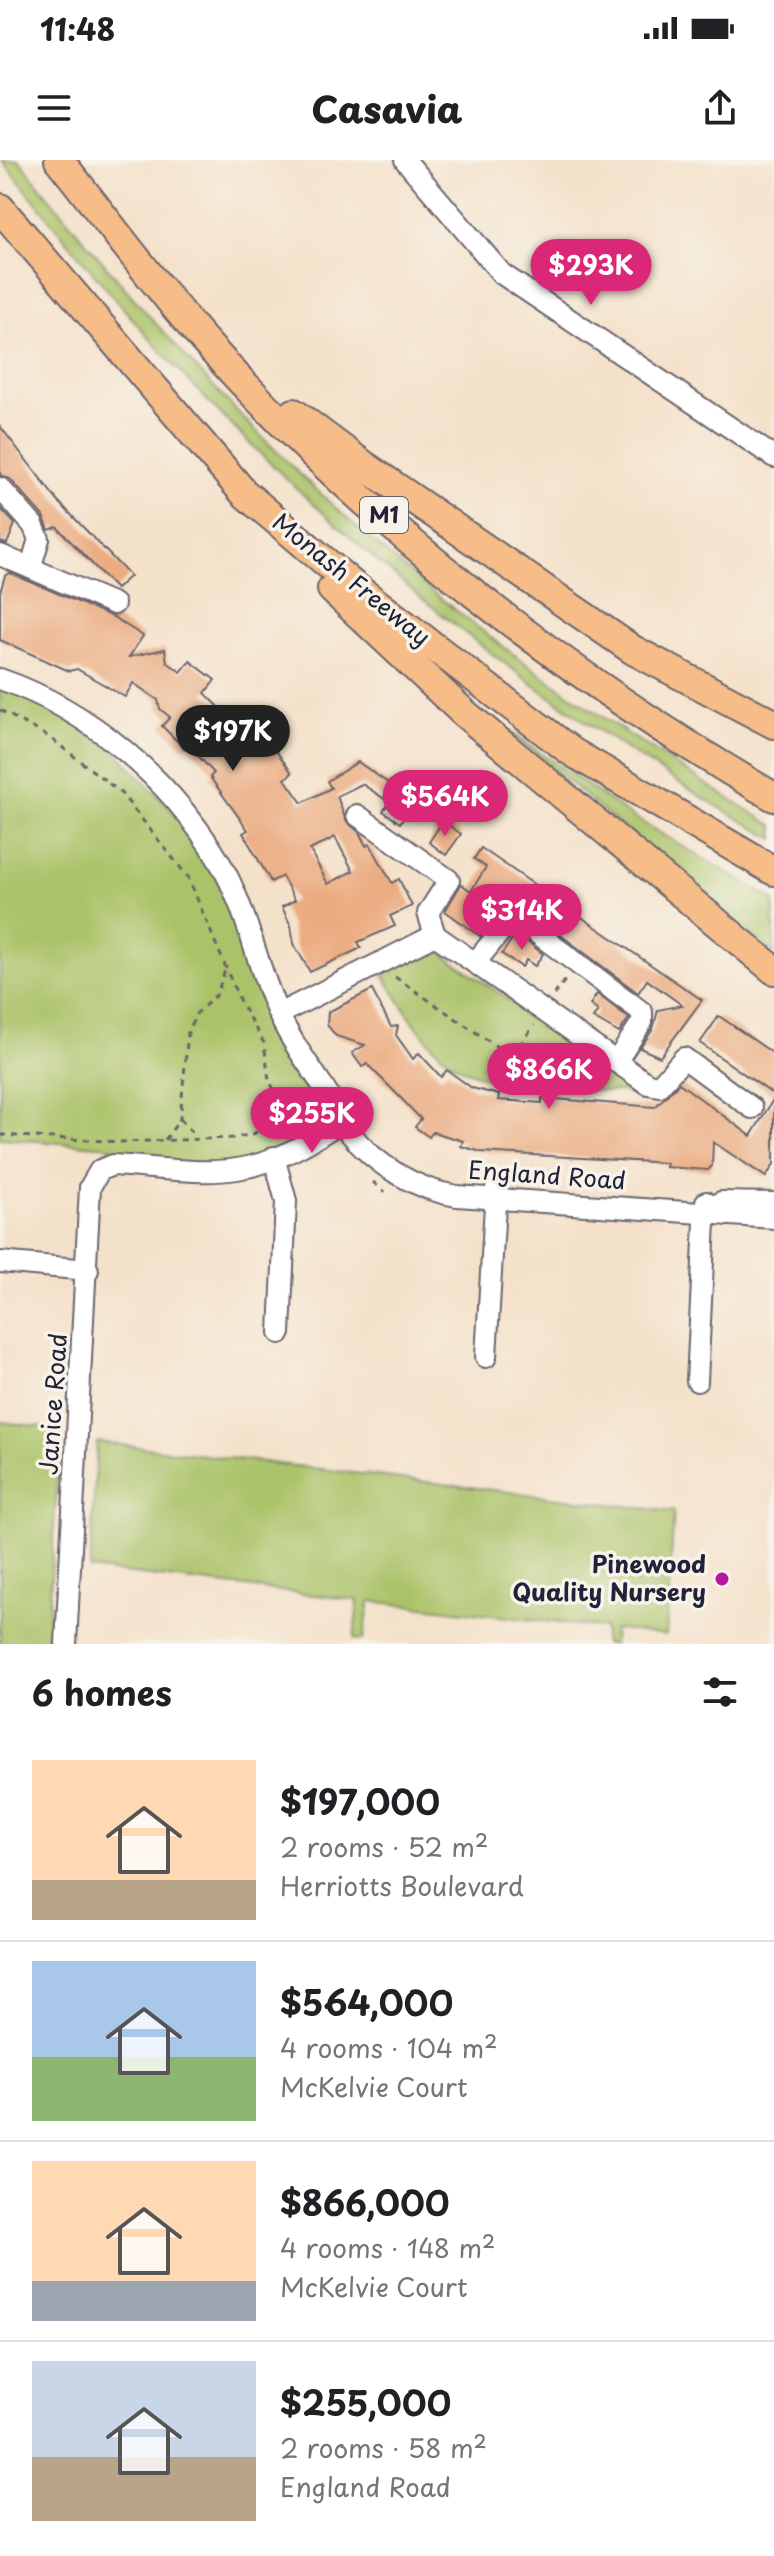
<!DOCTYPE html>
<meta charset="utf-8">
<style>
body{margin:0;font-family:"Playpen Sans",sans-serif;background:#f6f6f6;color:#202124;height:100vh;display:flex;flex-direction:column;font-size:30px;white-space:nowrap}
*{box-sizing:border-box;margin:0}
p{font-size:26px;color:#757577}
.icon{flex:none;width:44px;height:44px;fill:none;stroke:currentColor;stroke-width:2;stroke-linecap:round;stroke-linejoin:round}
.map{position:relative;height:1484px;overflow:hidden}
.side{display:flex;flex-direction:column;background:#fff;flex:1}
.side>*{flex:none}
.price{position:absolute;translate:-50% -68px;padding:0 18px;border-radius:28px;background:#db2777;color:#fff;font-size:26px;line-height:52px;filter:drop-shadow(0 2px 4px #0008)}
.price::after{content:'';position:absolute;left:50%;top:48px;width:24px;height:18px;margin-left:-12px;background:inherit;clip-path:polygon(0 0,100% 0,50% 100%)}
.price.active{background:#222;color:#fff}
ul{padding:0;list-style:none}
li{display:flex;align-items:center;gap:24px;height:200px;padding:0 32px}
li+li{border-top:2px solid #e0e0e0}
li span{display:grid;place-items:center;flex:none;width:224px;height:160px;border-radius:0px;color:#555}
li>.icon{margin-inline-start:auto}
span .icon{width:96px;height:96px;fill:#fffc;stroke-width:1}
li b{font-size:34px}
h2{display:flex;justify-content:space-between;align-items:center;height:96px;padding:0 32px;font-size:34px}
.status{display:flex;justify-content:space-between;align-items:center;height:56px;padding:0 40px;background:#fff;direction:ltr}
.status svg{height:22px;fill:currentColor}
header{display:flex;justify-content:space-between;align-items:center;height:104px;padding:0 32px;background:#fff;font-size:36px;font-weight:800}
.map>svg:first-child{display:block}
.green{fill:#aac267;stroke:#667251;stroke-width:2}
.building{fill:#ebac81;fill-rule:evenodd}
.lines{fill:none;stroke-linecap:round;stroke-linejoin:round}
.minor-casing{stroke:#6c656d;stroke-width:24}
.highway-casing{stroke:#6c656d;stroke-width:32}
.path{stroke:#6c656d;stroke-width:3;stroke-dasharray:6 6;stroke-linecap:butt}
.minor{stroke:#fff;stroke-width:20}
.highway{stroke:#f7bd88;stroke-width:28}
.poi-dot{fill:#b5179e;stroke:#f7f3e8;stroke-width:3}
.labels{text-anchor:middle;stroke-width:7;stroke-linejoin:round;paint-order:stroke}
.shield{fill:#f7f3e8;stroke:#62616f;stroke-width:2}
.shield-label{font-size:22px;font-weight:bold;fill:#22223b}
.street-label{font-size:24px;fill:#22223b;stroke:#f7f3e8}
.poi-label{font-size:24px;font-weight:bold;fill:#22223b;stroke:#f7f3e8;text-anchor:end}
</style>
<div class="status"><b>11:48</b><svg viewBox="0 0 49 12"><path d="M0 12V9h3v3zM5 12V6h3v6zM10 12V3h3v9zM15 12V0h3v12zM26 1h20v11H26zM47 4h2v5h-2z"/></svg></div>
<header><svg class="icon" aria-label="menu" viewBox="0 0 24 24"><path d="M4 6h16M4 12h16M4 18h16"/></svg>Casavia<svg class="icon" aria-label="share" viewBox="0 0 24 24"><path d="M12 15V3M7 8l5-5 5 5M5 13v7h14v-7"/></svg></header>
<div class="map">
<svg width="774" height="1484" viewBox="0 0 774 1484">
<rect width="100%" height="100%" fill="#f7f3e8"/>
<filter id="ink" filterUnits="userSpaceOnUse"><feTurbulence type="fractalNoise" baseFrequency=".0125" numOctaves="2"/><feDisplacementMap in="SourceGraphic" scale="16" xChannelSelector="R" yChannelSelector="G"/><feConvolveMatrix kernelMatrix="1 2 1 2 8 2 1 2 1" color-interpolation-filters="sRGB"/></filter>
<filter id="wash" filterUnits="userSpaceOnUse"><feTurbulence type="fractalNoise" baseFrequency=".006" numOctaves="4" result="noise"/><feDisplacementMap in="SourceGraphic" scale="32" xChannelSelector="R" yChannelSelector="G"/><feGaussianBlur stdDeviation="1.8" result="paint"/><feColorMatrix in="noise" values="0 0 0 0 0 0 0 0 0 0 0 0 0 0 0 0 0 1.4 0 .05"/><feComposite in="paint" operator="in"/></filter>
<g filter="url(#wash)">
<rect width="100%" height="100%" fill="#f4e1ca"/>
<g class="green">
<path d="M2 0H19C129 138 245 270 378 386 500 493 636 582 774 666V679C556 557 356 399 185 217 120 148 61 74 2 0Z"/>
<path d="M0 519 89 563 220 702 279 854 336 945 274 997 253 1006 113 1005 111 987 0 978Z"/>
<path d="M499 564 633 657 774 740V793Z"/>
<path d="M432 786 641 933C586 929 492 934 447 899 419 877 400 840 380 810Z"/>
<path d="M0 1262 60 1269 47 1484H0Z"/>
<path d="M97 1282 674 1352 666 1475 614 1469 613 1484H604V1468L370 1441 363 1480 354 1479 358 1440 90 1409Z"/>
</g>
<g id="blocks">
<g class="building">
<path d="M0 266 57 340 130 416 116 429 57 367 49 370 43 356 10 319 0 315Z"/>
<path d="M0 348 15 364 7 384 0 382Z"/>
<path d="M10 413 113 457 143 476 129 497 165 489 167 502 181 512 190 501 215 520 205 533 242 570 251 562 271 584 292 613 285 619 302 643 331 628 327 621 358 602 415 642 400 663 383 651 389 642 362 624 337 636 346 661 359 672 366 686 370 684 392 723 399 719 412 746 390 756 395 766 358 782 361 788 310 812 294 784 291 766 282 747 295 740 282 716 271 722 243 673 248 670 210 617 214 613 188 585 185 589 162 566 170 557 160 549 158 540 133 523 125 537 77 509 69 511 0 480V432L5 416ZM335 677 353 711 328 724 310 690Z"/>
<path d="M443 661 461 674 446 695 429 682Z"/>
<path d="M481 688 702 840 660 897 640 888 653 869 658 850 682 845 647 820 638 833 534 755 538 749 514 731 480 776 445 751 461 724 471 731 486 707 474 699Z"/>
<path d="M516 773 543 794 535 806 526 800 522 807 502 794Z"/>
<path d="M372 830 391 867 398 866 396 875 413 899 419 893 441 917 447 910 472 928 499 935 498 940 542 943V938L655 947 679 923 751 976 774 938V1004L766 1017 713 982 712 1006 708 1010 666 1007 667 1003 481 992 461 986 463 981 433 972 429 977 415 967 421 959 392 929 367 904 362 907 352 893 365 885 336 876 327 865 328 852Z"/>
<path d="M597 834 629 858 619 873 593 858 598 851 590 845Z"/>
<path d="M719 856 774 894V935L700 883Z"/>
</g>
</g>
</g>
<g filter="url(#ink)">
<use href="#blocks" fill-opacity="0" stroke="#6c656d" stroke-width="2"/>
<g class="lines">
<defs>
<g id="minor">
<path d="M405 0 502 114 774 297"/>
<path d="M0 328 33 365 39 379 31 406"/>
<path d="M0 395 114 444"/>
<path d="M0 519C90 550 170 619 219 701 247 748 256 804 278 853 290 879 307 903 323 926 333 941 340 958 350 973 375 1005 417 1030 457 1036L774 1058"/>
<path d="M357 655 449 720 428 753 435 775"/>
<path d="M475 803 512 757 522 762 642 852V862L616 902"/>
<path d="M279 854 435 775 648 924 659 926 684 898 752 948"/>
<path d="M274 997 286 1041 280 1173"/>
<path d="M721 1042 774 1043"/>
<path d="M0 1102 88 1110"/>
<path d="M486 1197 496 1028"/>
<path d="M697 1221 706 1042"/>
<path d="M66 1484 90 1027 100 1010 113 1005C153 1007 198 1015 237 1009 278 1003 316 979 349 956"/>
</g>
<g id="highway">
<path d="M59 0C108 61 155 126 207 184 368 364 566 516 774 637"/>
<path d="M0 48 244 333 354 426 572 592 774 711"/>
<path d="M294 253 365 306 633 490 774 564"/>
<path d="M332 429 464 553 774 810"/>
</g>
</defs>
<use href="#minor" class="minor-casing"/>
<use href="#highway" class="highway-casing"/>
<g class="path">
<path d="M0 550 49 577 120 632 188 717 241 844 264 883 269 921 274 929 302 947"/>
<path d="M395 817 512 897 534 865"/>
<path d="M554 835 566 819"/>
<path d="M180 959 196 976"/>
<path d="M0 975 122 982 233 978 253 974 302 947 317 954"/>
<path d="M165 980 180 959 188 872 196 854 217 834 225 810"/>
<path d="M373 1022 385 1032"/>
</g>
<use href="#minor" class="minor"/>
<use href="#highway" class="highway"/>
</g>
</g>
<circle class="poi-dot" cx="722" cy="1419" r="8"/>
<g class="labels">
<rect class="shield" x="360" y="337" width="48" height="36" rx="6"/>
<g class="shield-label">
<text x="384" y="363">M1</text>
</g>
<g class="street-label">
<text transform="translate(351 420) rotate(39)" y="8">Monash Freeway</text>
<text transform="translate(547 1016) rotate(4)" y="8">England Road</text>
<text transform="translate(54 1244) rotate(-86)" y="8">Janice Road</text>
</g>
<g class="poi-label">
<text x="706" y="1413">Pinewood<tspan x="706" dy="28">Quality Nursery</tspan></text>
</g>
</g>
</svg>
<b class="price" style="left:591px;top:147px">$293K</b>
<b class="price active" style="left:233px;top:613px">$197K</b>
<b class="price" style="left:445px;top:678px">$564K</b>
<b class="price" style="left:522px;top:792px">$314K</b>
<b class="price" style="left:549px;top:951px">$866K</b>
<b class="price" style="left:312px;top:995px">$255K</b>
</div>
<section class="side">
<h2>6 homes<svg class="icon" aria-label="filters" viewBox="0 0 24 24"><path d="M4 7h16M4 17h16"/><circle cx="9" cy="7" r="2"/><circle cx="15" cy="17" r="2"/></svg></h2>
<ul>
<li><span style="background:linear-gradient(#ffd9b3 75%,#b9a48a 0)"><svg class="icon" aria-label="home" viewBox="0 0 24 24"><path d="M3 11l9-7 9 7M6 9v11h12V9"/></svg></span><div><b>$197,000</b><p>2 rooms · 52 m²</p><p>Herriotts Boulevard</p></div></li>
<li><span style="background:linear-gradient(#a9c7e8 60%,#8fb573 0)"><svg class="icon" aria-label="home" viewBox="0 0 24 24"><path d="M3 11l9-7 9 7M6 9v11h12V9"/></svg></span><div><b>$564,000</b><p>4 rooms · 104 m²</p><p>McKelvie Court</p></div></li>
<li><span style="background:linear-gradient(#ffd9b3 75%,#9aa5b1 0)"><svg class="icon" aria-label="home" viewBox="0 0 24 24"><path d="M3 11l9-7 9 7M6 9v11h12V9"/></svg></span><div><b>$866,000</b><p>4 rooms · 148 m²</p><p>McKelvie Court</p></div></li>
<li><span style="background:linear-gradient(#c9d6e8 60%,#b9a48a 0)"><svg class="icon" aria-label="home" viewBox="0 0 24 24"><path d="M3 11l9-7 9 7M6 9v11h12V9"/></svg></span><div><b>$255,000</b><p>2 rooms · 58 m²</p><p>England Road</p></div></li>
</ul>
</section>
